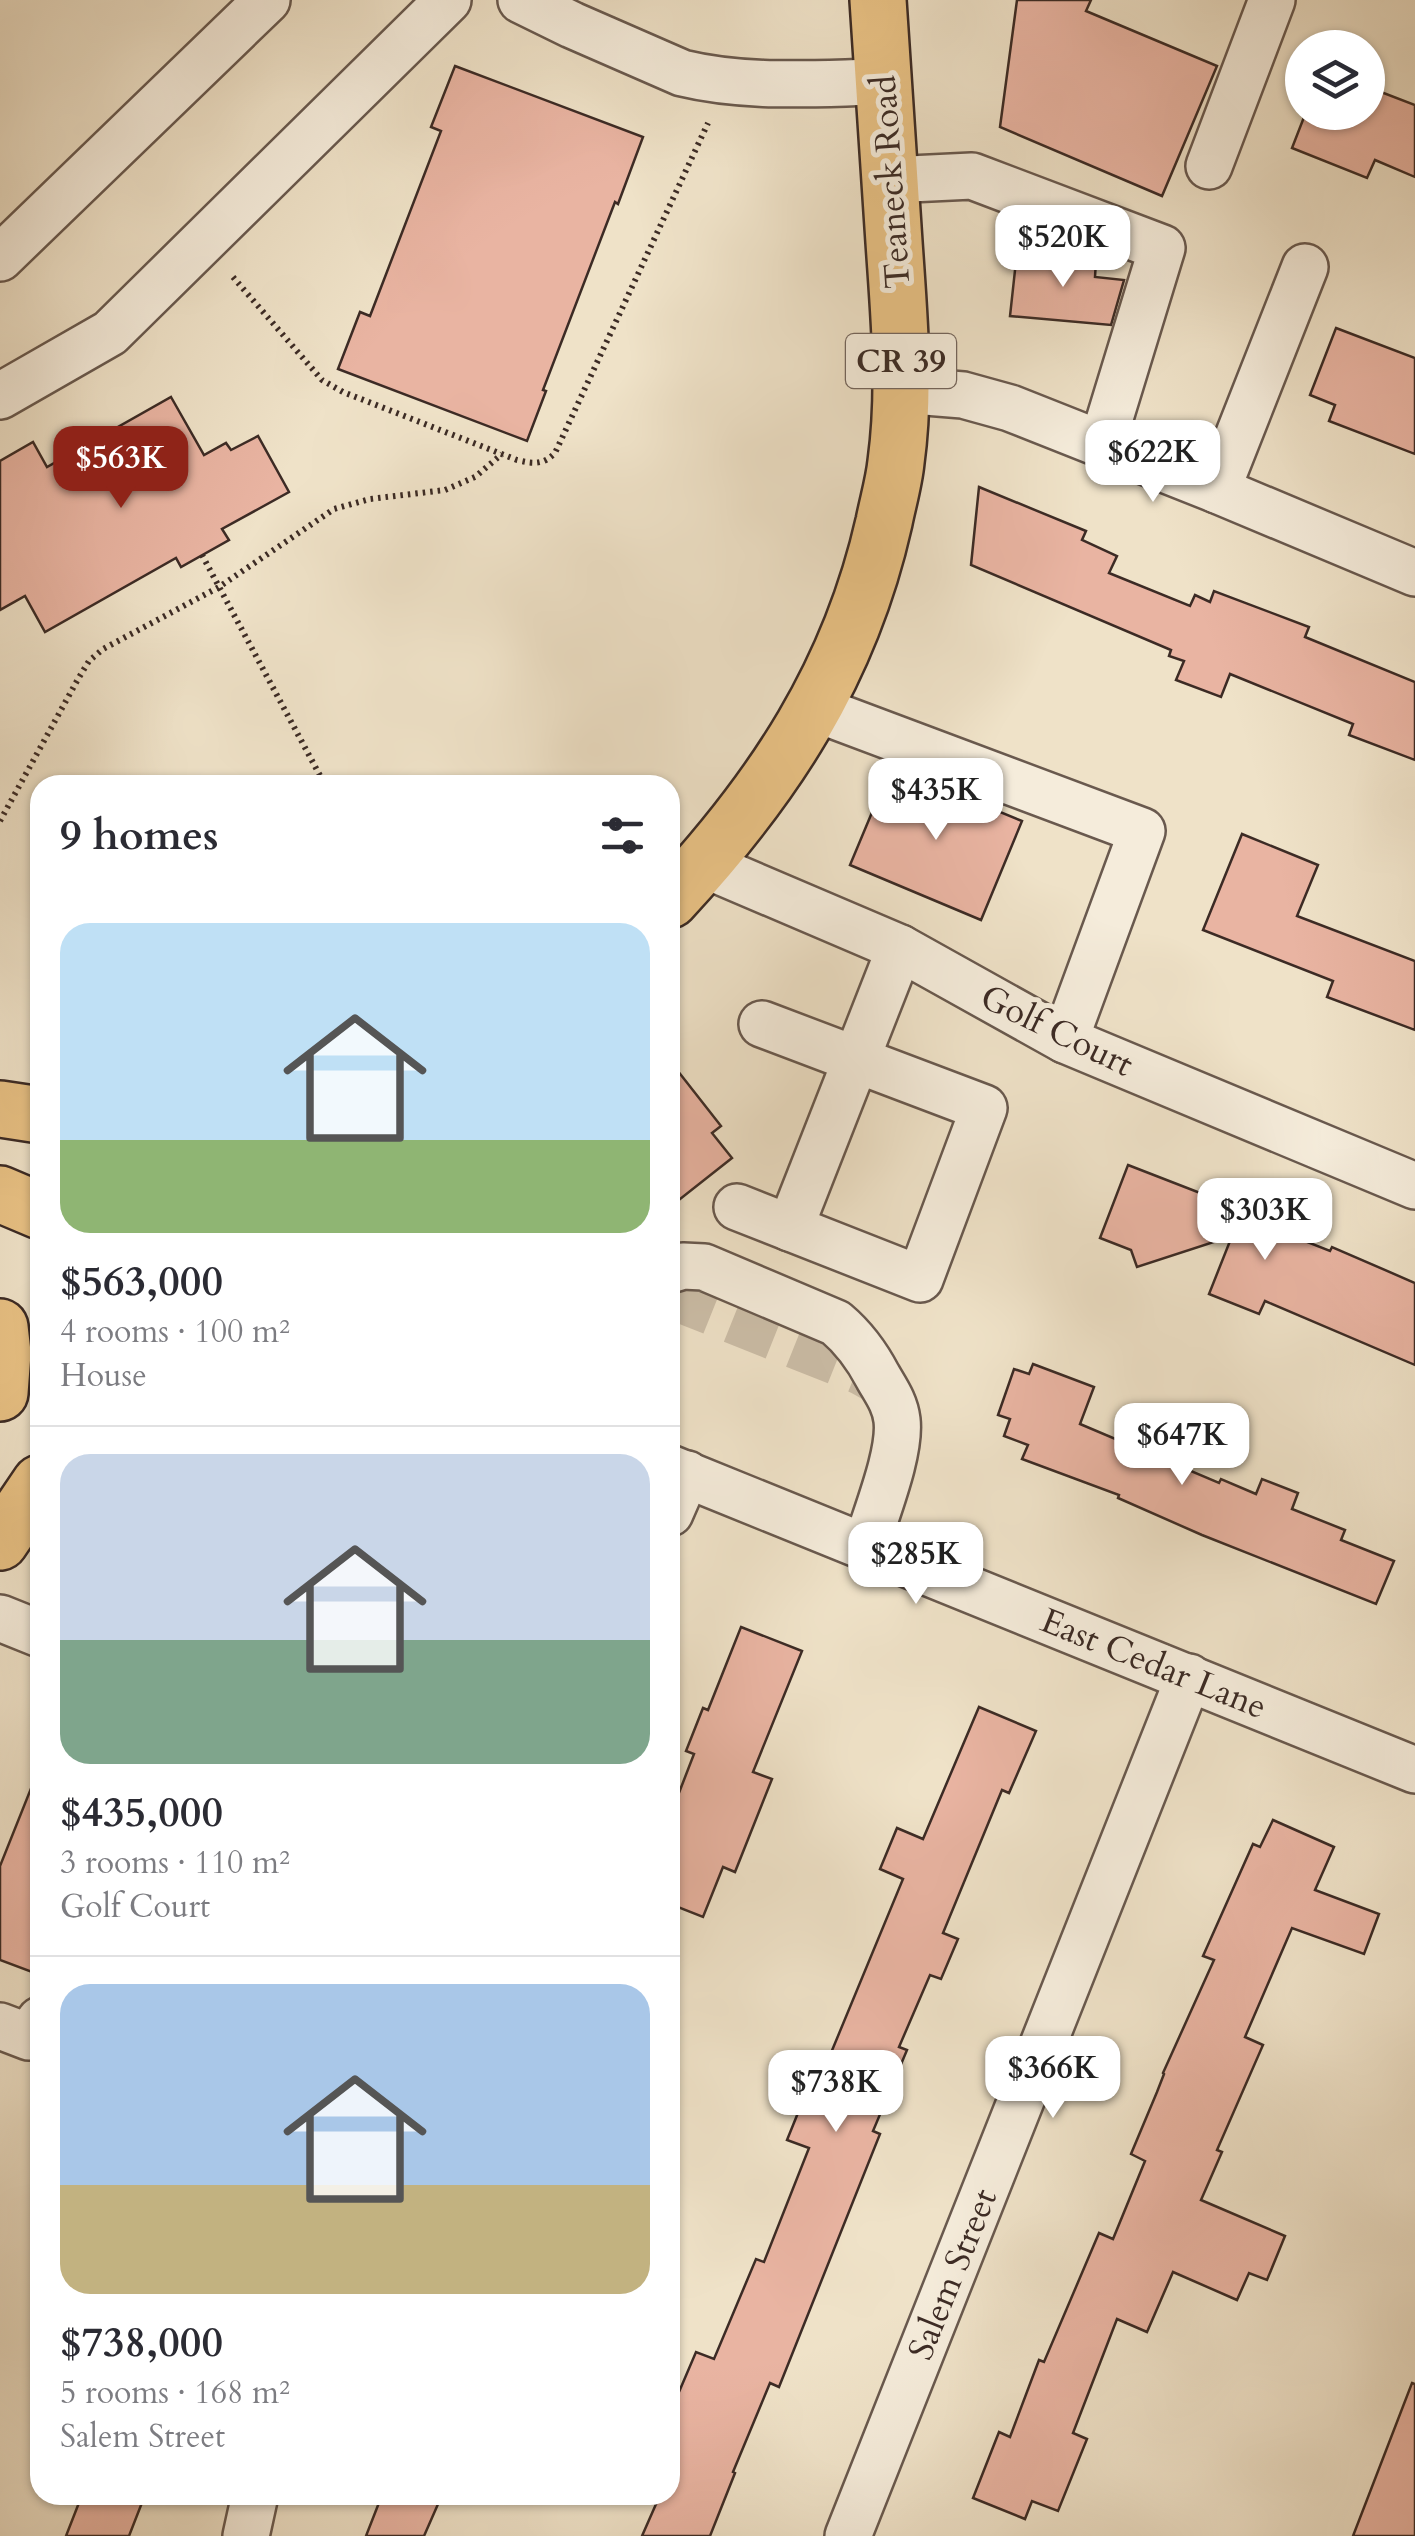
<!DOCTYPE html>
<meta charset="utf-8">
<style>
body{margin:0;font-family:Cardo,serif;background:#f2f2f3;color:#2b2b33;height:100vh;display:flex;flex-direction:column;font-size:38px;white-space:nowrap}
*{box-sizing:border-box;margin:0}
p{font-size:32px;color:#7c7c81}
.icon{flex:none;width:55px;height:55px;fill:none;stroke:currentColor;stroke-width:2;stroke-linecap:round;stroke-linejoin:round}
.map{position:relative;flex:1;overflow:hidden}
.drawer{position:absolute;left:30px;top:775px;width:650px;height:1730px;display:flex;flex-direction:column;background:#fff;border-radius:30px;box-shadow:0 2px 8px #0004}
.drawer>*{flex:none}
.fabs{position:absolute;left:1285px;top:30px;display:grid;gap:20px}
.fabs a{display:grid;place-items:center;width:100px;height:100px;border-radius:50%;background:#fff;box-shadow:0 2px 8px #0004;font-size:50px}
.price{position:absolute;translate:-50% -85px;padding:0 22px;border-radius:20px;background:#fff;color:#222;font-size:32px;line-height:65px;filter:drop-shadow(0 2px 5px #0008)}
.price::after{content:'';position:absolute;left:50%;top:60px;width:30px;height:22px;margin-left:-15px;background:inherit;clip-path:polygon(0 0,100% 0,50% 100%)}
.price.on{background:#8f2418;color:#fff}
ul{padding:0;list-style:none}
li{display:grid;align-content:center;gap:20px;height:530px;padding:0 30px}
li+li{border-top:2px solid #e1e1e2}
li span{display:grid;place-items:center;height:310px;border-radius:30px;color:#555}
li>.icon{margin-inline-start:auto}
span .icon{width:180px;height:180px;fill:#fffc;stroke-width:1}
li b{font-size:42px}
h2{display:flex;justify-content:space-between;align-items:center;height:120px;padding:0 30px;font-size:42px}
.map>svg:first-child{display:block}
.building{fill:#e9b4a2;stroke:#3c2b25;stroke-width:2.5}
.lines{fill:none;stroke-linecap:round;stroke-linejoin:round}
.minor-tunnel{stroke:#cbbda7;stroke-width:45;stroke-dasharray:45 22;stroke-linecap:butt}
.minor-casing{stroke:#69594e;stroke-width:50}
.major-casing{stroke:#3c2b25;stroke-width:60}
.path{stroke:#3c2b25;stroke-width:6;stroke-dasharray:2.5 5;stroke-linecap:butt}
.minor{stroke:#f5ecdb;stroke-width:45}
.major{stroke:#e8c184;stroke-width:55}
.labels{text-anchor:middle;stroke-width:10;stroke-linejoin:round;paint-order:stroke}
.shield{fill:#f5ecdb;stroke:#74655c;stroke-width:2.5}
.shield-label{font-size:32px;font-weight:bold;fill:#3c2b25}
.street-label{font-size:35px;fill:#3c2b25;stroke:#f5ecdb}
</style>
<div class="map">
<svg width="1415" height="2536" viewBox="0 0 1415 2536">
<rect width="100%" height="100%" fill="#efe2c8"/>
<filter id="stains"><feTurbulence type="fractalNoise" baseFrequency=".002" numOctaves="4"/><feColorMatrix values="0 0 0 0 .2 0 0 0 0 .09 0 0 0 0 .02 0 0 0 .5 -.17"/></filter>
<radialGradient id="worn" r=".72"><stop offset=".6" stop-color="#630" stop-opacity="0"/><stop offset="1" stop-color="#630" stop-opacity=".3"/></radialGradient>
<g class="building">
<path d="M1017 0H1091L1086 11 1217 66 1162 196 1000 127Z"/>
<path d="M455 66 643 137 618 204 615 202 543 390 546 391 527 441 338 369 360 312 370 316 441 131 431 127Z"/>
<path d="M1368 87 1415 105V177L1375 160 1367 178 1292 148 1306 112H1368Z"/>
<path d="M1017 252 1096 261 1095 277 1124 280 1111 325 1010 316Z"/>
<path d="M1336 328 1415 358V454L1329 421 1335 405 1310 395Z"/>
<path d="M171 397 204 455 226 443 231 450 258 436 289 492 222 529 229 540 181 567 176 558 45 632 25 596 0 610V461L33 442 47 467Z"/>
<path d="M979 487 1086 531 1082 540 1117 556 1109 573 1190 606 1195 595 1210 602 1214 591 1309 627 1305 637 1415 682V760L1349 735 1353 724 1230 674 1221 697 1176 680 1184 661 1169 656 1171 650 971 565Z"/>
<path d="M891 767 1022 821 981 920 850 865Z"/>
<path d="M1242 834 1318 865 1297 916 1415 961V1030L1327 997 1333 981 1203 930Z"/>
<path d="M670 1061 721 1126 712 1133 732 1158 670 1207Z"/>
<path d="M1128 1165 1275 1222 1264 1225 1330 1251 1332 1247 1415 1283V1365L1265 1301 1259 1314 1209 1294 1232 1236 1137 1267 1131 1250 1100 1238Z"/>
<path d="M1033 1364 1094 1387 1080 1424 1219 1483 1221 1479 1256 1494 1262 1479 1298 1493 1292 1509 1345 1530 1341 1540 1394 1561 1376 1604 1202 1535 1118 1498 1119 1495 1022 1459 1028 1445 1004 1436 1010 1419 998 1415 1014 1369 1029 1374Z"/>
<path d="M741 1627 802 1651 753 1772 772 1779 735 1872 723 1867 703 1917 670 1904V1816L694 1754 686 1751 703 1708 708 1710Z"/>
<path d="M979 1707 1036 1731 1009 1793 1002 1790 943 1933 958 1939 941 1979 930 1975 899 2047 907 2050 873 2131 880 2134 779 2387 770 2383 733 2472 735 2473 710 2536H642L660 2495H670V2413L696 2352 714 2359 756 2259 764 2262 809 2148 787 2140 802 2103 809 2106 903 1879 880 1869 897 1828 923 1839Z"/>
<path d="M38 1771 40 1772V1975L0 1960V1866Z"/>
<path d="M1273 1820 1334 1847 1315 1890 1379 1914 1364 1954 1292 1928 1245 2037 1263 2045 1217 2150 1222 2152 1201 2200 1285 2236 1267 2280 1249 2273 1237 2300 1173 2272 1147 2332 1117 2319 1073 2433 1087 2439 1058 2511 1032 2501 1025 2519 973 2498 999 2432 1010 2437 1039 2360 1044 2362 1099 2233 1113 2239 1145 2161 1131 2154 1157 2092 1164 2074 1163 2073 1214 1960 1203 1956 1253 1844 1260 1847Z"/>
<path d="M1412 2383 1415 2384V2536H1353Z"/>
<path d="M82 2495H145L129 2536H66Z"/>
<path d="M382 2495H442L424 2536H366Z"/>
</g>
<g class="lines">
<path class="minor-tunnel" d="M670 1296 860 1372 883 1385"/>
<defs>
<g id="minor">
<path d="M521 0 572 25 682 73C748 89 816 83 883 82"/>
<path d="M1209 166 1272 0"/>
<path d="M889 180 972 176 1162 248 1102 444"/>
<path d="M0 258 267 0"/>
<path d="M901 390 963 395 1010 408 1217 490 1415 573"/>
<path d="M0 396 110 333 448 0"/>
<path d="M1217 490 1305 267"/>
<path d="M814 708 1142 831 1065 1040"/>
<path d="M703 864 900 948 1065 1040 1415 1186"/>
<path d="M737 1207 920 1279 984 1108 762 1024"/>
<path d="M790 1228 900 948"/>
<path d="M670 1270 683 1266 704 1267 836 1323C855 1339 867 1356 878 1377 886 1391 895 1403 897 1420 901 1453 876 1513 866 1547"/>
<path d="M670 1468 1415 1770"/>
<path d="M670 1513 687 1474"/>
<path d="M0 1618 40 1634"/>
<path d="M0 2026 29 2037 40 2020"/>
<path d="M246 2536 255 2495"/>
<path d="M848 2536 1189 1677"/>
</g>
<g id="major">
<path d="M670 900C774 788 850 673 884 522 888 502 894 482 896 462 906 389 899 316 894 242 888 162 883 81 878 0"/>
<path d="M0 1109 40 1115"/>
<path d="M0 1194 40 1211"/>
<path d="M0 1327 3 1353 0 1393"/>
<path d="M0 1542 40 1483"/>
</g>
</defs>
<use href="#minor" class="minor-casing"/>
<use href="#major" class="major-casing"/>
<g class="path">
<path d="M233 277 322 380 343 392 517 460C533 464 543 465 555 453L708 123"/>
<path d="M202 555 325 785"/>
<path d="M0 821 78 679 89 661 103 649 219 587 334 509 370 499 445 490 475 477 502 454"/>
</g>
<use href="#minor" class="minor"/>
<use href="#major" class="major"/>
</g>
<g class="labels">
<rect class="shield" x="846" y="334" width="110" height="54" rx="8"/>
<g class="shield-label">
<text x="901" y="372">CR 39</text>
</g>
<g class="street-label">
<text transform="translate(890 182) rotate(-94)" y="12">Teaneck Road</text>
<text transform="translate(1057 1030) rotate(26)" y="12">Golf Court</text>
<text transform="translate(1154 1663) rotate(22)" y="12">East Cedar Lane</text>
<text transform="translate(952 2274) rotate(-68)" y="12">Salem Street</text>
</g>
</g>
<rect width="100%" height="100%" filter="url(#stains)"/>
<rect width="100%" height="100%" fill="url(#worn)"/>
</svg>
<div class="fabs">
<a><svg class="icon" aria-label="layers" viewBox="0 0 24 24"><path d="M12 4l9 5-9 5-9-5zM3 14l9 5 9-5"/></svg></a>
</div>
<b class="price" style="left:1063px;top:290px">$520K</b>
<b class="price" style="left:1153px;top:505px">$622K</b>
<b class="price on" style="left:121px;top:511px">$563K</b>
<b class="price" style="left:936px;top:843px">$435K</b>
<b class="price" style="left:1265px;top:1263px">$303K</b>
<b class="price" style="left:1182px;top:1488px">$647K</b>
<b class="price" style="left:916px;top:1607px">$285K</b>
<b class="price" style="left:1053px;top:2121px">$366K</b>
<b class="price" style="left:836px;top:2135px">$738K</b>
<section class="drawer">
<h2>9 homes<svg class="icon" aria-label="filters" viewBox="0 0 24 24"><path d="M4 7h16M4 17h16"/><circle cx="9" cy="7" r="2"/><circle cx="15" cy="17" r="2"/></svg></h2>
<ul>
<li><span style="background:linear-gradient(#bfe0f5 70%,#8fb573 0)"><svg class="icon" aria-label="home" viewBox="0 0 24 24"><path d="M3 11l9-7 9 7M6 9v11h12V9"/></svg></span><div><b>$563,000</b><p>4 rooms · 100 m²</p><p>House</p></div></li>
<li><span style="background:linear-gradient(#c9d6e8 60%,#7fa58c 0)"><svg class="icon" aria-label="home" viewBox="0 0 24 24"><path d="M3 11l9-7 9 7M6 9v11h12V9"/></svg></span><div><b>$435,000</b><p>3 rooms · 110 m²</p><p>Golf Court</p></div></li>
<li><span style="background:linear-gradient(#a9c7e8 65%,#c2b280 0)"><svg class="icon" aria-label="home" viewBox="0 0 24 24"><path d="M3 11l9-7 9 7M6 9v11h12V9"/></svg></span><div><b>$738,000</b><p>5 rooms · 168 m²</p><p>Salem Street</p></div></li>
</ul>
</section>
</div>
